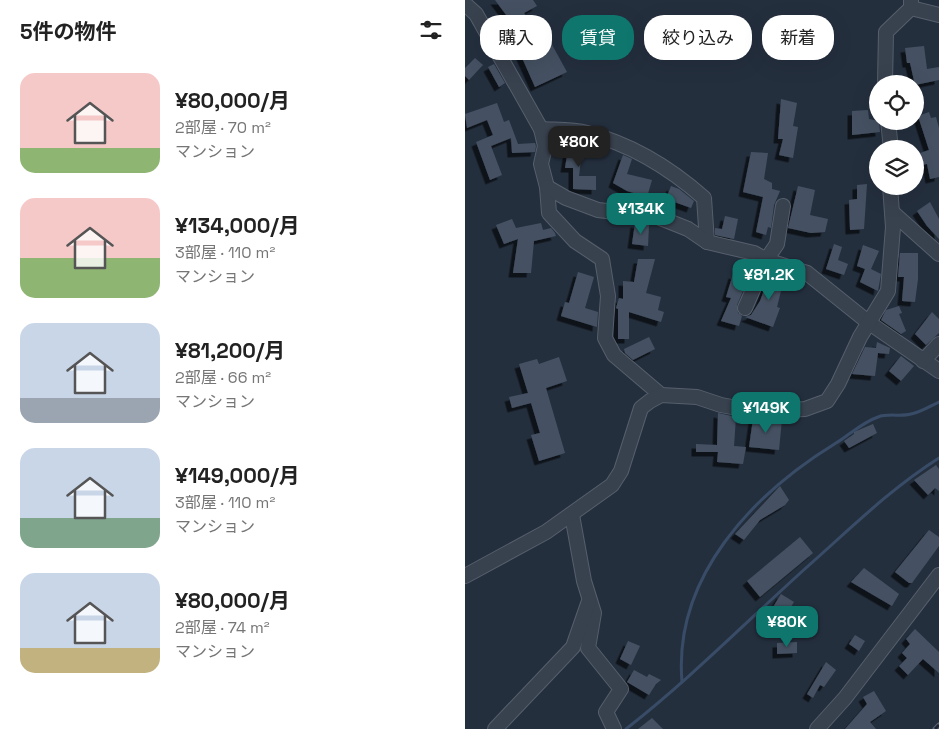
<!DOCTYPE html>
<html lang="ja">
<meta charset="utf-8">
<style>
body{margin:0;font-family:"Space Grotesk","Noto Sans JP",sans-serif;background:#f6f6f6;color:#222;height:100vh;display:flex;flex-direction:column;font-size:19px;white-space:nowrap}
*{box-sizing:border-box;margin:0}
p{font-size:16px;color:#767676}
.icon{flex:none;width:28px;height:28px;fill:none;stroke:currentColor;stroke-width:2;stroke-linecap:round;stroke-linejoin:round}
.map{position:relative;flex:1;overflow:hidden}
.sheet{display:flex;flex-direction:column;background:#fff;width:465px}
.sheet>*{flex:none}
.guide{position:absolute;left:15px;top:15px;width:384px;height:45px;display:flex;gap:10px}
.fabs{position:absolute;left:404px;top:75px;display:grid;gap:10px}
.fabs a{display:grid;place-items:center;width:55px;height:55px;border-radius:50%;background:#fff;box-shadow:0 5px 20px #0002;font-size:25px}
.price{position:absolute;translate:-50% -42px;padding:0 11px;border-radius:10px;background:#0f766e;color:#fff;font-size:16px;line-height:32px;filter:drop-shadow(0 1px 2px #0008)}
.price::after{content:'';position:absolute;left:50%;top:30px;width:15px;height:11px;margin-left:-8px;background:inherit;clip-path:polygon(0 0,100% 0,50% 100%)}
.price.on{background:#222;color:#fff}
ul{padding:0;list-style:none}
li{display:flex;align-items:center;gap:15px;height:125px;padding:0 20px}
li span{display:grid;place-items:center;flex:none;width:140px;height:100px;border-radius:15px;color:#555}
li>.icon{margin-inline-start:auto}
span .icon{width:60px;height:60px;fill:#fffc;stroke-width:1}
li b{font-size:21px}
h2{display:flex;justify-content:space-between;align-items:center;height:60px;padding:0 20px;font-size:21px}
.chip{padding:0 18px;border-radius:20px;background:#fff;box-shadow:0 5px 20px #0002;font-size:18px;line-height:45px}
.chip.on{background:#0f766e;color:#fff}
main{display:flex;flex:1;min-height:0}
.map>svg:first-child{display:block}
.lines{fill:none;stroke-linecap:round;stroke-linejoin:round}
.stream{stroke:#394c67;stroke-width:3}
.building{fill:#455162;filter:url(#shadow)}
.minor-casing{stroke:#565f6c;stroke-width:16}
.minor{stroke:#38414e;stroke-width:14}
.rail-casing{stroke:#5a6575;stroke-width:5}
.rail{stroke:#1d2633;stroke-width:3;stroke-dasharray:9;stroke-linecap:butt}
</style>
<main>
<section class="sheet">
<h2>5件の物件<svg class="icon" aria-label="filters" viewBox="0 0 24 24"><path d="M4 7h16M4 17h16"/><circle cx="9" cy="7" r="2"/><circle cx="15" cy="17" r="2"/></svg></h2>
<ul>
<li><span style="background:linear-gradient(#f6c9c9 75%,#8fb573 0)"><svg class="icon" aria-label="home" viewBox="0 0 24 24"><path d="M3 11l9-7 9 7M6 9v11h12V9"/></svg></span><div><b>¥80,000/月</b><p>2部屋 · 70 m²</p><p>マンション</p></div></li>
<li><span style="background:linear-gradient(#f6c9c9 60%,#8fb573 0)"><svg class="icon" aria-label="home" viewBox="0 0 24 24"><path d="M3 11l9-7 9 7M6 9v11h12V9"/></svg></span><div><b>¥134,000/月</b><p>3部屋 · 110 m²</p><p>マンション</p></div></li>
<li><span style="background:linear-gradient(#c9d6e8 75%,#9aa5b1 0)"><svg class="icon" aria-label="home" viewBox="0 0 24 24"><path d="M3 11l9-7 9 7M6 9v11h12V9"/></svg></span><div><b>¥81,200/月</b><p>2部屋 · 66 m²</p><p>マンション</p></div></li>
<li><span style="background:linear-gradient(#c9d6e8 70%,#7fa58c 0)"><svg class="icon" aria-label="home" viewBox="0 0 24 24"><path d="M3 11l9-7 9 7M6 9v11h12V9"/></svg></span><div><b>¥149,000/月</b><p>3部屋 · 110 m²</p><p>マンション</p></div></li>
<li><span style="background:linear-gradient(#c9d6e8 75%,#c2b280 0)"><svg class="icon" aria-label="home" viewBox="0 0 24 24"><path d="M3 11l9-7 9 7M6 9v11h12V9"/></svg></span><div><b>¥80,000/月</b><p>2部屋 · 74 m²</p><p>マンション</p></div></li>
</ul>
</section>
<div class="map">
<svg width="474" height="729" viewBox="0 0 474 729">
<defs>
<filter id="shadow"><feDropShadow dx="-4.5" dy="4.5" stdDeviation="0" flood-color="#0009"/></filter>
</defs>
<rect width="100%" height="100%" fill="#242f3e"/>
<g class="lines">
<g class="stream">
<path d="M217 682C208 577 288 494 371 443 384 435 398 422 413 417 423 413 436 417 446 414 456 412 465 406 474 402"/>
<path d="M161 729C225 679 282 621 342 567 385 529 425 489 474 458"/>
</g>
</g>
<g class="building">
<path d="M30 0H68L72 6 59 13 68 25 56 35Z"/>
<path d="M85 41 102 72 70 87 54 51 68 44 69 47Z"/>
<path d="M459 46 462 69 474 67V80L450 85 445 63H442L440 48Z"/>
<path d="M10 58 18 65 4 80 0 76V68Z"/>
<path d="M29 64 40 83 34 87 23 67Z"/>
<path d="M316 99 332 103 328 126 333 127 328 158 314 155 318 139H313Z"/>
<path d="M32 103 39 122 44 120 53 144 70 143 71 146 70 152 47 153 46 138 26 146 37 175 25 180 11 142 28 135 22 120 2 128 0 114Z"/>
<path d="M403 110 404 119 414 121 415 132 387 135V111Z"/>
<path d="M464 112 466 118 471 117 474 128V177L465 179 462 164 456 165 452 154 464 150 453 116Z"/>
<path d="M104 142 118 143 114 176H131V190L108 189V168H100Z"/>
<path d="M286 152 303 153 299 179 307 183V189L315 191 309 205 306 228 303 227 301 235 291 232 298 197 278 192Z"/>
<path d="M158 155 167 159 162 174 187 180 182 197 162 191 148 183Z"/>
<path d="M402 184 399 229 385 230 384 200 392 199V185Z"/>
<path d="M206 186 214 189 229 201 226 208 201 199Z"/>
<path d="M333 186 350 190 345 215 363 219 360 232 346 233 323 228Z"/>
<path d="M465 202 474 219V239L462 226 452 211Z"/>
<path d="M260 216 273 219 269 239 250 235V228L257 229Z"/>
<path d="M47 219 51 228 76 223 78 230 86 228 90 233 91 236 69 241 66 273H48L53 239 39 244 31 225Z"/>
<path d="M170 223 184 225 183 246 167 244Z"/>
<path d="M369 244 377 247 373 260 383 264 379 275 361 269Z"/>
<path d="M398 245 414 251 406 269 416 274 413 291 395 282 400 269 392 266Z"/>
<path d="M435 253H453V279L450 302 437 301 439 277H433Z"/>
<path d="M173 259H190L181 293 196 297 193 310 199 312 196 322 164 312V339H153V309L151 308 154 298 158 299V281L169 282Z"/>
<path d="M306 271 320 275 312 307 315 308 308 327 280 317 286 315 295 301Z"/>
<path d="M113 272 129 277 120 308 133 312 132 327 96 316 100 302 104 303Z"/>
<path d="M268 274 283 279 272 305 273 313 277 316 274 326 256 321 266 298 261 297Z"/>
<path d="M434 306 437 313 434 314 441 331 436 334 416 320 421 310Z"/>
<path d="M467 312 474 319V333L461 345 450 334Z"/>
<path d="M184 337 190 349 168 360 160 353 159 349Z"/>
<path d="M412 342 425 348 424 354 413 353 410 376 387 374 400 347 411 348Z"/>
<path d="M436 356 449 366 436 381 424 371Z"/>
<path d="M94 357 102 381 81 388 100 453 74 461 66 435 75 433 66 403 47 408 44 397 63 393 54 364 72 359 74 364Z"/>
<path d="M253 413 271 417 269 446 281 447 278 464 252 462 253 452H231V444L252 445Z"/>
<path d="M288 419H317L314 450 284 447Z"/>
<path d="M408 424 412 433 384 448 379 441 389 434V432Z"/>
<path d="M471 465 474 469V491L470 488 463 495 449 480Z"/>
<path d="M315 486 324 500 320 505 295 520 279 540 270 534Z"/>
<path d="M464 530 474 537V546L447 583H444L430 572Z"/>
<path d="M335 537 348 553 295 597 282 581Z"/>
<path d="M399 568 434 594 427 606 386 582Z"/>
<path d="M316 594 329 602 326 607 346 618 342 626 334 621 331 627 309 615 313 609 308 607Z"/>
<path d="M450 629 474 652V673L458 659 443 675 434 666 442 658 437 653 445 644 441 639Z"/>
<path d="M390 635 400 641 394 651 384 644Z"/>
<path d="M163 641 175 646 166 665 155 659Z"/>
<path d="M332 642V653L312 654V643Z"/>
<path d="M361 662 371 670 359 687 355 685 348 698 342 694Z"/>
<path d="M169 670 182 677 184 674 196 680 191 684 184 695 162 682Z"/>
<path d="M409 691 421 711 405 722 411 729H380L402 704 398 697Z"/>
<path d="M187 718 198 729H173Z"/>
</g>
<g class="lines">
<defs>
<g id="minor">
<path d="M0 4 11 14 76 129 80 146 76 164 82 187 84 213 110 241 137 259 143 296 140 338 149 355 196 395"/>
<path d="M446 8 474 15"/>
<path d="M420 84 421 32 446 8V0"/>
<path d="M423 121 426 149"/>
<path d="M76 129C90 130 107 129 122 133 166 144 205 168 239 198L242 242"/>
<path d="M82 187 101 198 133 210 193 217 223 229 242 242 289 253 301 260 342 273 403 322 474 371"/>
<path d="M427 212 474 254"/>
<path d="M280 308 301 260 312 244 318 206"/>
<path d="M458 361 474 344"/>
<path d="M107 515 119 581 129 613 123 648 156 689 141 712 149 729"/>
<path d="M0 576 81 532 147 485 156 471 176 408 185 401 196 395 232 397 256 405 283 410H315L340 409 362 401 373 384 395 337 423 291 428 227 425 186"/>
<path d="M30 729 108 647 124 601"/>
<path d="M352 729 380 698 474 575"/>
</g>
</defs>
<use href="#minor" class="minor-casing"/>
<use href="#minor" class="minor"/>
<defs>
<path id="rail" d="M470 729 474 725"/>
</defs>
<use href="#rail" class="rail-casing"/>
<use href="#rail" class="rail"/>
</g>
</svg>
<div class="fabs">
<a><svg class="icon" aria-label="locate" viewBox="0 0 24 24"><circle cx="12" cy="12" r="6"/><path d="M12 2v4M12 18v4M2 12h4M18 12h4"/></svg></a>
<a><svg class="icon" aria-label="layers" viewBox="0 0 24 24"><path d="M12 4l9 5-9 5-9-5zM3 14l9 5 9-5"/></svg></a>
</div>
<b class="price on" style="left:114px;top:168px">¥80K</b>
<b class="price" style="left:176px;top:235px">¥134K</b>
<b class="price" style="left:304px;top:301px">¥81.2K</b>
<b class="price" style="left:301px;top:434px">¥149K</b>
<b class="price" style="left:322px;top:648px">¥80K</b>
<div class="guide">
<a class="chip">購入</a>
<a class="chip on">賃貸</a>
<a class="chip">絞り込み</a>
<a class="chip">新着</a>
</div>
</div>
</main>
